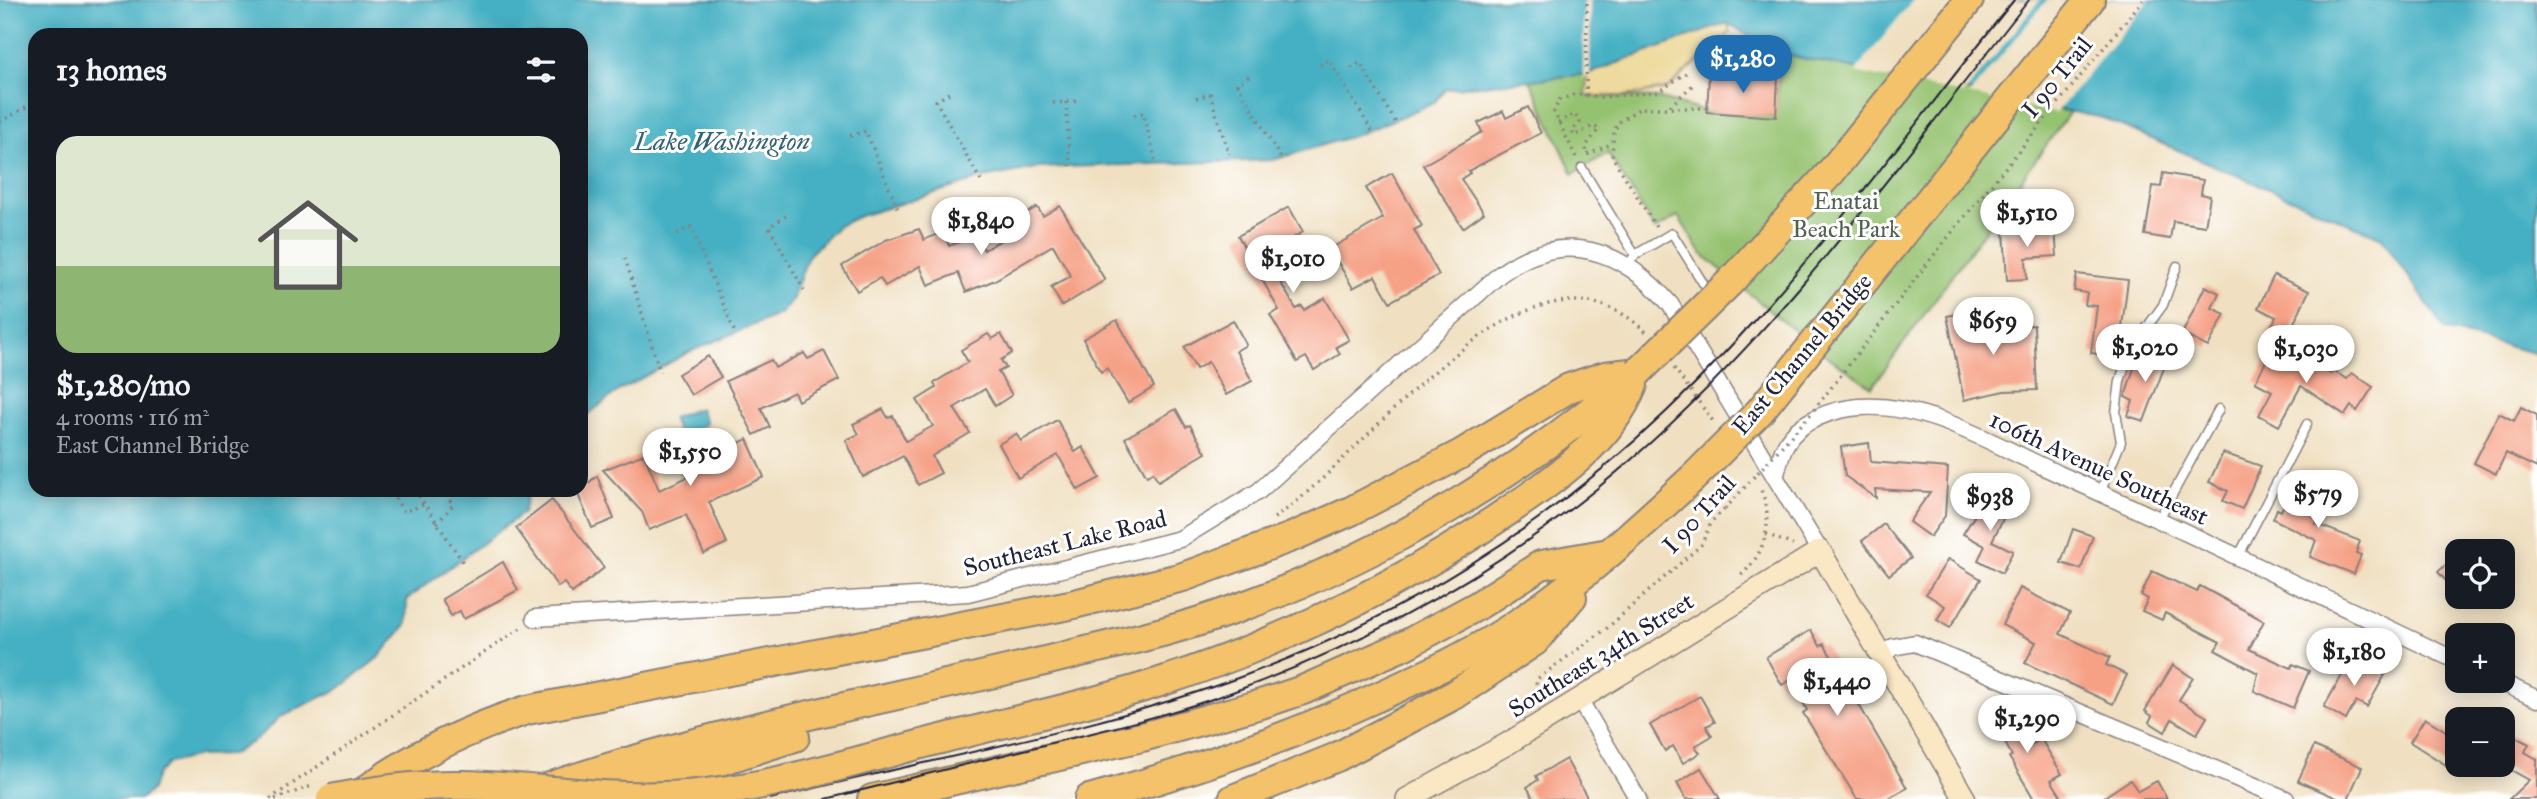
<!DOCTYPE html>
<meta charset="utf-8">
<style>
body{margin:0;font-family:"IM FELL Great Primer",serif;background:#242831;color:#f1f3f6;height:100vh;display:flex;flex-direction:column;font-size:26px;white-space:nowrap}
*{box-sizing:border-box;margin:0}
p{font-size:23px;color:#9ea1a6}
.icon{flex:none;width:38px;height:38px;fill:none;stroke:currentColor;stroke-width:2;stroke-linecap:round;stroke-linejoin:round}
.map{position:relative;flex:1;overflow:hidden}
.sheet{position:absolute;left:28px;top:28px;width:560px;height:469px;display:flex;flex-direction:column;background:#171b24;border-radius:21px;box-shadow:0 4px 18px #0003}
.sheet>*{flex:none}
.buttons{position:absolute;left:2445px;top:539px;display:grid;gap:14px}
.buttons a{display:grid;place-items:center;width:70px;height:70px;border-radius:14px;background:#171b24;box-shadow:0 4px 18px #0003;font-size:35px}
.price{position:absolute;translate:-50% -60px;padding:0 16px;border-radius:24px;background:#fff;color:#222;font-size:23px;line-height:46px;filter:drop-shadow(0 2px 4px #0008)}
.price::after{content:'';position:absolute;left:50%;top:42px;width:21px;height:16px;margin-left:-10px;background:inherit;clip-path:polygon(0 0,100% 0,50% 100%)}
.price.selected{background:#1f6fb2;color:#fff}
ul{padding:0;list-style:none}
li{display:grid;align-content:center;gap:14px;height:371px;padding:0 28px}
li span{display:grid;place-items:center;height:217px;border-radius:21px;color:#555}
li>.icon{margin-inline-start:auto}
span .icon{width:126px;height:126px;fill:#fffc;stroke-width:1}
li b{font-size:30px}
h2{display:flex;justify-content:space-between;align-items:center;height:84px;padding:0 28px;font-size:30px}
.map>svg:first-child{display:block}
.green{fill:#95c270;stroke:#5c7256;stroke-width:2}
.sand{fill:#eeda9e;stroke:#887e6c;stroke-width:2}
.water{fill:#44b0c3;stroke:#33697f;stroke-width:2}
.pier{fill:#f0e0c1}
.building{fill:#f6a186}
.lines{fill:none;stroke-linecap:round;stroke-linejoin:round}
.lane-casing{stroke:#89817e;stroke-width:11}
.street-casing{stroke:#89817e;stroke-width:19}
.secondary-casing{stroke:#89817e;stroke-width:24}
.highway-casing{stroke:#89817e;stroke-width:32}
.path{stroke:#89817e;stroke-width:3.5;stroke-dasharray:2 5;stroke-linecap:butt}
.lane{stroke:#fff;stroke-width:8}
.street{stroke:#fff;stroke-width:16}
.secondary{stroke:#fae7c3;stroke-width:21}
.highway{stroke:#f3c26a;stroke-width:28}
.tram{stroke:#22223b;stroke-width:2}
.highway-bridge-casing{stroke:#89817e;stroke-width:32;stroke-linecap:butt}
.path-bridge{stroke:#89817e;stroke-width:3.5;stroke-dasharray:2 5;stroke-linecap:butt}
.highway-bridge{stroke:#f3c26a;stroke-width:28}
.labels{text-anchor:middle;stroke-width:6;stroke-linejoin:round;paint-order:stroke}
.street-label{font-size:24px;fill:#22223b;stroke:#fff}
.park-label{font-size:24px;fill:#506250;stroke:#fff}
.water-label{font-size:26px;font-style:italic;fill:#316278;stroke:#fff}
</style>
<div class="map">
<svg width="2537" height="799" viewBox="0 0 2537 799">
<rect width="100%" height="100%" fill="#fff"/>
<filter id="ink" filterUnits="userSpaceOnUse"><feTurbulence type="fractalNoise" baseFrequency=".0143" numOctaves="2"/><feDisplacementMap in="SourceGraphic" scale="14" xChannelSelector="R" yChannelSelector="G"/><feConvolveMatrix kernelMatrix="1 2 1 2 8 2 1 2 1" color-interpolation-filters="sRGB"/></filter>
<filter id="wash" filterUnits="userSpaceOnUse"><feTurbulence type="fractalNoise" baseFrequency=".00686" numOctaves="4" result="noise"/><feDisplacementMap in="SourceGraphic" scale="28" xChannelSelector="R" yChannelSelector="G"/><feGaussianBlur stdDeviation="1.57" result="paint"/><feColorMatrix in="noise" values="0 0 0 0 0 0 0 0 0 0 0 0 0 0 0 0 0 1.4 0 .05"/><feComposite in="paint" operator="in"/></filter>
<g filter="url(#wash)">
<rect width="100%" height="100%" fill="#f0e0c1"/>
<path class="green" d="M1781 54 2070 112 1872 387 1811 345 1701 253 1678 216 1655 230 1608 153 1573 174 1530 80 1587 74V96L1657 98 1707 112 1775 117Z"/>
<path class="sand" d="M1727 23 1731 31 1725 38 1726 51 1708 52 1667 89 1626 96H1586L1587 74Z"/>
<g class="water">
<path d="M0 0H2537V354L2445 330 2382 238 2332 216 2103 118 1781 54 1727 23 1587 74 1445 89 1434 103 1356 135 1273 160 1036 168 983 178 857 217 838 226 808 256 792 300 780 314 689 352 618 391 581 420V35H35V490H529L523 513 407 599 406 625 379 657 339 689 281 716 257 739 231 755 198 756 169 763 157 774 152 790 140 799H0Z"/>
<path d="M700 408 706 424 679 435 672 418Z"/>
</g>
<g class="pier">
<path d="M1584 0H1590V77L1583 78Z"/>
<path d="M1913 0H2040L1964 94 1855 72Z"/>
<path d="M2047 0H2149L2056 113 1969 95Z"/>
</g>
<g id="blocks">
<g class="building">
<path d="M1709 75 1778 77 1776 117 1707 112Z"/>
<path d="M1528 107 1541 133 1468 171 1470 173 1461 179 1484 213 1463 228 1423 165 1482 132 1478 123 1503 111 1506 118Z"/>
<path d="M1392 173 1422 226 1414 230 1439 275 1390 302 1375 276 1353 288 1330 249 1383 218 1366 188Z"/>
<path d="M2163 173 2203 180 2201 194 2210 196 2205 226 2173 221 2170 239 2145 235 2153 186 2161 187Z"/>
<path d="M1060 206 1105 280 1062 306 1051 287 1071 276 1053 245 995 280 966 292 958 273 928 285 920 266 885 286 880 278 857 291 842 266 886 240 919 229 924 240 943 232 949 246 977 235 984 250 1024 226 1019 218 1037 207 1043 216Z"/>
<path d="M1289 207 1303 232 1271 251 1286 277 1279 280 1296 309 1302 306 1304 310 1325 298 1349 340 1336 347 1340 354 1314 370 1306 357 1297 362 1270 315 1279 310 1238 236Z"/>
<path d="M2055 228 2057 256 2026 258 2027 279 2007 280 2004 231Z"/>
<path d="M2077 274 2128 280 2118 357 2091 353 2097 306 2085 305 2087 293 2074 291Z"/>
<path d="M2274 275 2309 291 2283 346 2266 338 2276 317 2258 308Z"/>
<path d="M2205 286 2219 293 2212 308 2225 314 2208 347 2182 334Z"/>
<path d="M1972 311 1975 328 2034 325 2037 390 2004 391 1964 400 1947 316Z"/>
<path d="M1117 320 1154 387 1128 403 1107 368 1101 372 1083 339Z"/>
<path d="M1233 320 1246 345 1236 351 1252 381 1226 395 1208 362 1196 369 1184 347Z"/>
<path d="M988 334 992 339 1001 334 1012 353 1001 360 1006 368 998 372 1012 395 995 406 985 389 954 408 970 433 932 456 941 473 918 485 903 456 863 477 846 440 859 434 853 424 883 409 888 418 893 416 906 441 933 426 917 400 936 388 934 383 968 362 961 350Z"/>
<path d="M2275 344 2331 374 2333 371 2347 379 2352 373 2373 387 2357 411 2351 406 2345 415 2301 386 2279 426 2259 415 2272 391 2255 382Z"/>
<path d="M824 351 839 380 798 401 794 392 761 408 770 427 754 435 726 381 771 360 775 368 804 353 808 359Z"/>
<path d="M2150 351 2168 357 2144 421 2128 416 2133 401 2125 397 2137 358 2146 362Z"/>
<path d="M708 356 721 377 691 395 678 374Z"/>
<path d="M2521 407 2537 415V468L2506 453 2496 474 2474 463 2499 413 2514 421Z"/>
<path d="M1176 409 1186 427 1190 425 1206 453 1158 481 1153 472 1147 476 1125 438Z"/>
<path d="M1057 420 1075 452 1083 447 1100 478 1078 490 1058 455 1018 478 999 444 1016 434 1021 441Z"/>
<path d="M747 439 764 477 709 502 727 543 704 554 686 515 649 530 642 512 603 470 644 454 659 490 688 477 679 456 717 440 722 451Z"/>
<path d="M1869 443 1871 462 1948 468 1945 516 1930 537 1909 522 1930 492 1875 489 1876 498 1845 476 1841 447Z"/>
<path d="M2223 453 2261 466 2242 509 2223 501 2228 491 2209 482Z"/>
<path d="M597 476 614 519 592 528 577 492Z"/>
<path d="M2295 483 2328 500 2316 524 2360 541 2356 553 2361 555 2354 574 2310 557 2316 540 2273 519 2277 509 2281 511Z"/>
<path d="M1988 494 2010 505 1992 541 2013 551 2002 573 1978 560 1985 546 1963 534Z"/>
<path d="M552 500 604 568 572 593 564 583 558 587 516 528Z"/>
<path d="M1884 524 1911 558 1889 575 1862 541Z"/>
<path d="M2073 529 2093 536 2081 569 2061 563Z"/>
<path d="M2457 554V593L2438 572Z"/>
<path d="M1948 559 1981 579 1950 628 1937 620 1945 606 1926 594Z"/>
<path d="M503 562 518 590 464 619 460 611 451 616 442 599Z"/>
<path d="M2152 571 2197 592 2200 586 2264 621 2249 649 2291 668 2293 664 2309 671 2293 708 2254 691 2258 673 2215 650 2220 642 2165 613 2162 620 2142 611 2148 599 2141 595Z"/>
<path d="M2020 588 2070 613 2060 634 2110 657 2106 665 2127 675 2113 704 2025 663 2036 642 2002 625Z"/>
<path d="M1811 630 1820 646 1824 644 1907 788 1887 799H1857L1803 713 1807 710 1791 680 1782 685 1766 657Z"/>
<path d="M2352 657 2385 675 2367 707 2356 701 2346 720 2324 707Z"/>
<path d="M2173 665 2193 678 2179 700 2207 717 2197 734 2172 719 2165 732 2149 722 2152 716 2145 711Z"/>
<path d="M1700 696 1715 722 1706 726 1712 736 1695 746 1700 753 1683 763 1673 746 1665 751 1650 725Z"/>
<path d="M2008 700 2031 745 2041 739 2062 774 2051 780 2063 799H2034L2009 757 2012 756 1988 710Z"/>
<path d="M2425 718 2457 738V772L2410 742Z"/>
<path d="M2502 730 2529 744 2525 752 2537 759V799H2509L2529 780 2502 765Z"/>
<path d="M2314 746 2362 767 2348 799H2339L2298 781Z"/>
<path d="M1566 759 1588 799H1534L1527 787 1538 780 1536 776Z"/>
<path d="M1701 768 1720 799H1686L1677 783Z"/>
<path d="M2130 780 2138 791 2157 781 2167 799H2101Z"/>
</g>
</g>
</g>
<g filter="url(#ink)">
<use href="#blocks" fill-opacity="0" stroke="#89817e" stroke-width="2"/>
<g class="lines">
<defs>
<g id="lane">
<path d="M1582 168 1635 255 1628 265"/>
<path d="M1635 255 1672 233 1703 283"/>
<path d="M2100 493 2121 442 2116 413 2120 381 2129 352 2163 305 2177 266"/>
<path d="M2159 519 2219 409"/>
<path d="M2238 557 2307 424"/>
</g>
<g id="street">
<path d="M1776 474C1779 464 1781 452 1786 444 1799 420 1834 409 1859 407 1928 402 1998 447 2059 474 2192 534 2324 598 2457 661"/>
<path d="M535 618 968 593 1180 539 1259 491 1499 275C1563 227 1622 249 1670 304L1820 551"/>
<path d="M1882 655 1893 647 1915 643 2286 799"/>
<path d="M2499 681 2537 699"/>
<path d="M1579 699 1638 799"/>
</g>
<path id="secondary" d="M1407 799 1507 744 1820 551 1965 799"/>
<g id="highway">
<path d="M1831 172 1969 0"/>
<path d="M1820 336 2090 0"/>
<path d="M957 735C1023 718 1092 704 1157 683 1281 643 1401 585 1508 511 1556 479 1611 440 1633 385"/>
<path d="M538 791C709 730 890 700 1065 656 1123 642 1182 629 1238 608 1384 556 1520 473 1638 372"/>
<path d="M617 794 795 737"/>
<path d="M356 798C407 757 465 730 527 710L1070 605 1183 577 1292 537 1351 511 1461 454 1569 388 1605 376 1638 372"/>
<path d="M872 799 1142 737 1261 704 1303 690 1405 645 1477 606 1541 565 1609 553"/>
<path d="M1089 799C1191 772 1288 738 1384 694 1432 672 1480 650 1524 619 1585 577 1640 527 1695 476"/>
<path d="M1233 799 1337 757 1456 694 1535 641 1572 597"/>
</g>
</defs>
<use href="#lane" class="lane-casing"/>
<use href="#street" class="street-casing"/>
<use href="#secondary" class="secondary-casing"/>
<use href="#highway" class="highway-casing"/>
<g class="path">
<path d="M1320 65 1329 60 1372 131"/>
<path d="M1351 68 1360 63 1396 123"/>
<path d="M1249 76 1237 84 1282 160"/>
<path d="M949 93 936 101 982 183"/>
<path d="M1586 96 1587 0"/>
<path d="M1196 98 1210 94 1229 154"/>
<path d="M1066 102 1070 166"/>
<path d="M1053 103 1081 101"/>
<path d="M1670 106 1694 84"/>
<path d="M1134 115 1143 113 1156 162"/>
<path d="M0 122 35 102"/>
<path d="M1558 123 1574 114 1580 122 1572 131 1574 136 1593 126 1599 129 1586 146 1587 155 1611 144"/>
<path d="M850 136 866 131 899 212"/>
<path d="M1576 157 1554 112 1559 100 1576 94 1601 97 1658 92 1686 73"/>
<path d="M786 216 769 227 804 290"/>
<path d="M1656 227 1612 156 1614 131 1619 122 1640 108H1707"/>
<path d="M677 234 691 227 736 335"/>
<path d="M625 258 660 372"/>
<path d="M1674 368 1715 424"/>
<path d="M415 490 463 562"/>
<path d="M395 498 404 512 425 504"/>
<path d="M1274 518C1368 458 1527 213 1648 334"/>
<path d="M437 523 453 505 443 490"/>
<path d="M1766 534 1793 545"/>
<path d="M1741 575C1766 554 1774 520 1761 490"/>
<path d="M1548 695H1540L1535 691 1537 679 1606 629 1701 545 1712 521 1725 509"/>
<path d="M270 799 522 627"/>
<path d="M275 799 312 786"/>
</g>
<use href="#lane" class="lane"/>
<use href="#street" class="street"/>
<use href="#secondary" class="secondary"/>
<use href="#highway" class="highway"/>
<g class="tram">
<path d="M770 799C928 759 1093 732 1246 675 1402 617 1547 526 1667 411 1796 287 1902 139 2014 0"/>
<path d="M826 799C899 781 971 763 1044 745 1112 728 1181 712 1246 687 1387 634 1519 558 1632 459 1781 330 1906 154 2029 0"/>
</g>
<defs>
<g id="highway-bridge">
<path d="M1638 372 1730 282 1831 172"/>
<path d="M1695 476 1760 411 1820 336"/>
<path d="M331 799C375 790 418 784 463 785 531 786 598 799 665 796 763 793 862 758 957 735"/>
</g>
</defs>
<use href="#highway-bridge" class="highway-bridge-casing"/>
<path class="path-bridge" d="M1725 509 1810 415 1944 242 2143 0"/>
<use href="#highway-bridge" class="highway-bridge"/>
</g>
</g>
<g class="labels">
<g class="street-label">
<text transform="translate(2057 77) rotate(-51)" y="8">I 90 Trail</text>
<text transform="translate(1802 354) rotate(-50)" y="8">East Channel Bridge</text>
<text transform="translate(2099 468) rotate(25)" y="8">106th Avenue Southeast</text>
<text transform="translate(1699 514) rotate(-48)" y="8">I 90 Trail</text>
<text transform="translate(1065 543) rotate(-14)" y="8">Southeast Lake Road</text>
<text transform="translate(1601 655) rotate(-32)" y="8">Southeast 34th Street</text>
</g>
<g class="park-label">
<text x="1846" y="209">Enatai<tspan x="1846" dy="28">Beach Park</tspan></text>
</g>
<g class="water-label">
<text x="722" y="150">Lake Washington</text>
</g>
</g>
</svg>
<div class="buttons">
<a><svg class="icon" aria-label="locate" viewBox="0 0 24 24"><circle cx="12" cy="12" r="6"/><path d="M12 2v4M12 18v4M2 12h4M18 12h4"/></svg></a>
<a>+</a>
<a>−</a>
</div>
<b class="price selected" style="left:1743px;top:95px">$1,280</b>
<b class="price" style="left:2027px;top:249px">$1,510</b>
<b class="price" style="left:981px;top:257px">$1,840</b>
<b class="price" style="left:1293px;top:295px">$1,010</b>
<b class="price" style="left:1993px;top:357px">$659</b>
<b class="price" style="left:2145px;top:384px">$1,020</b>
<b class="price" style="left:2306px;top:385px">$1,030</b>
<b class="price" style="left:690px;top:488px">$1,550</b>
<b class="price" style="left:2318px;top:530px">$579</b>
<b class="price" style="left:1990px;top:533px">$938</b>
<b class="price" style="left:2354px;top:688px">$1,180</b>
<b class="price" style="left:1837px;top:718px">$1,440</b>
<b class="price" style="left:2027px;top:755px">$1,290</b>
<section class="sheet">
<h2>13 homes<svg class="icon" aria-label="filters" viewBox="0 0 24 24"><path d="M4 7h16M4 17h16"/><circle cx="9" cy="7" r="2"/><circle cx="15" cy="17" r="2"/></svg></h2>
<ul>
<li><span style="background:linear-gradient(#dfe7d0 60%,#8fb573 0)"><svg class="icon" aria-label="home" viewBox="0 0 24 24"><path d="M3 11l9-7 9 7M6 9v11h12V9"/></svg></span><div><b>$1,280/mo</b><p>4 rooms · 116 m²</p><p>East Channel Bridge</p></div></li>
</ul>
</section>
</div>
